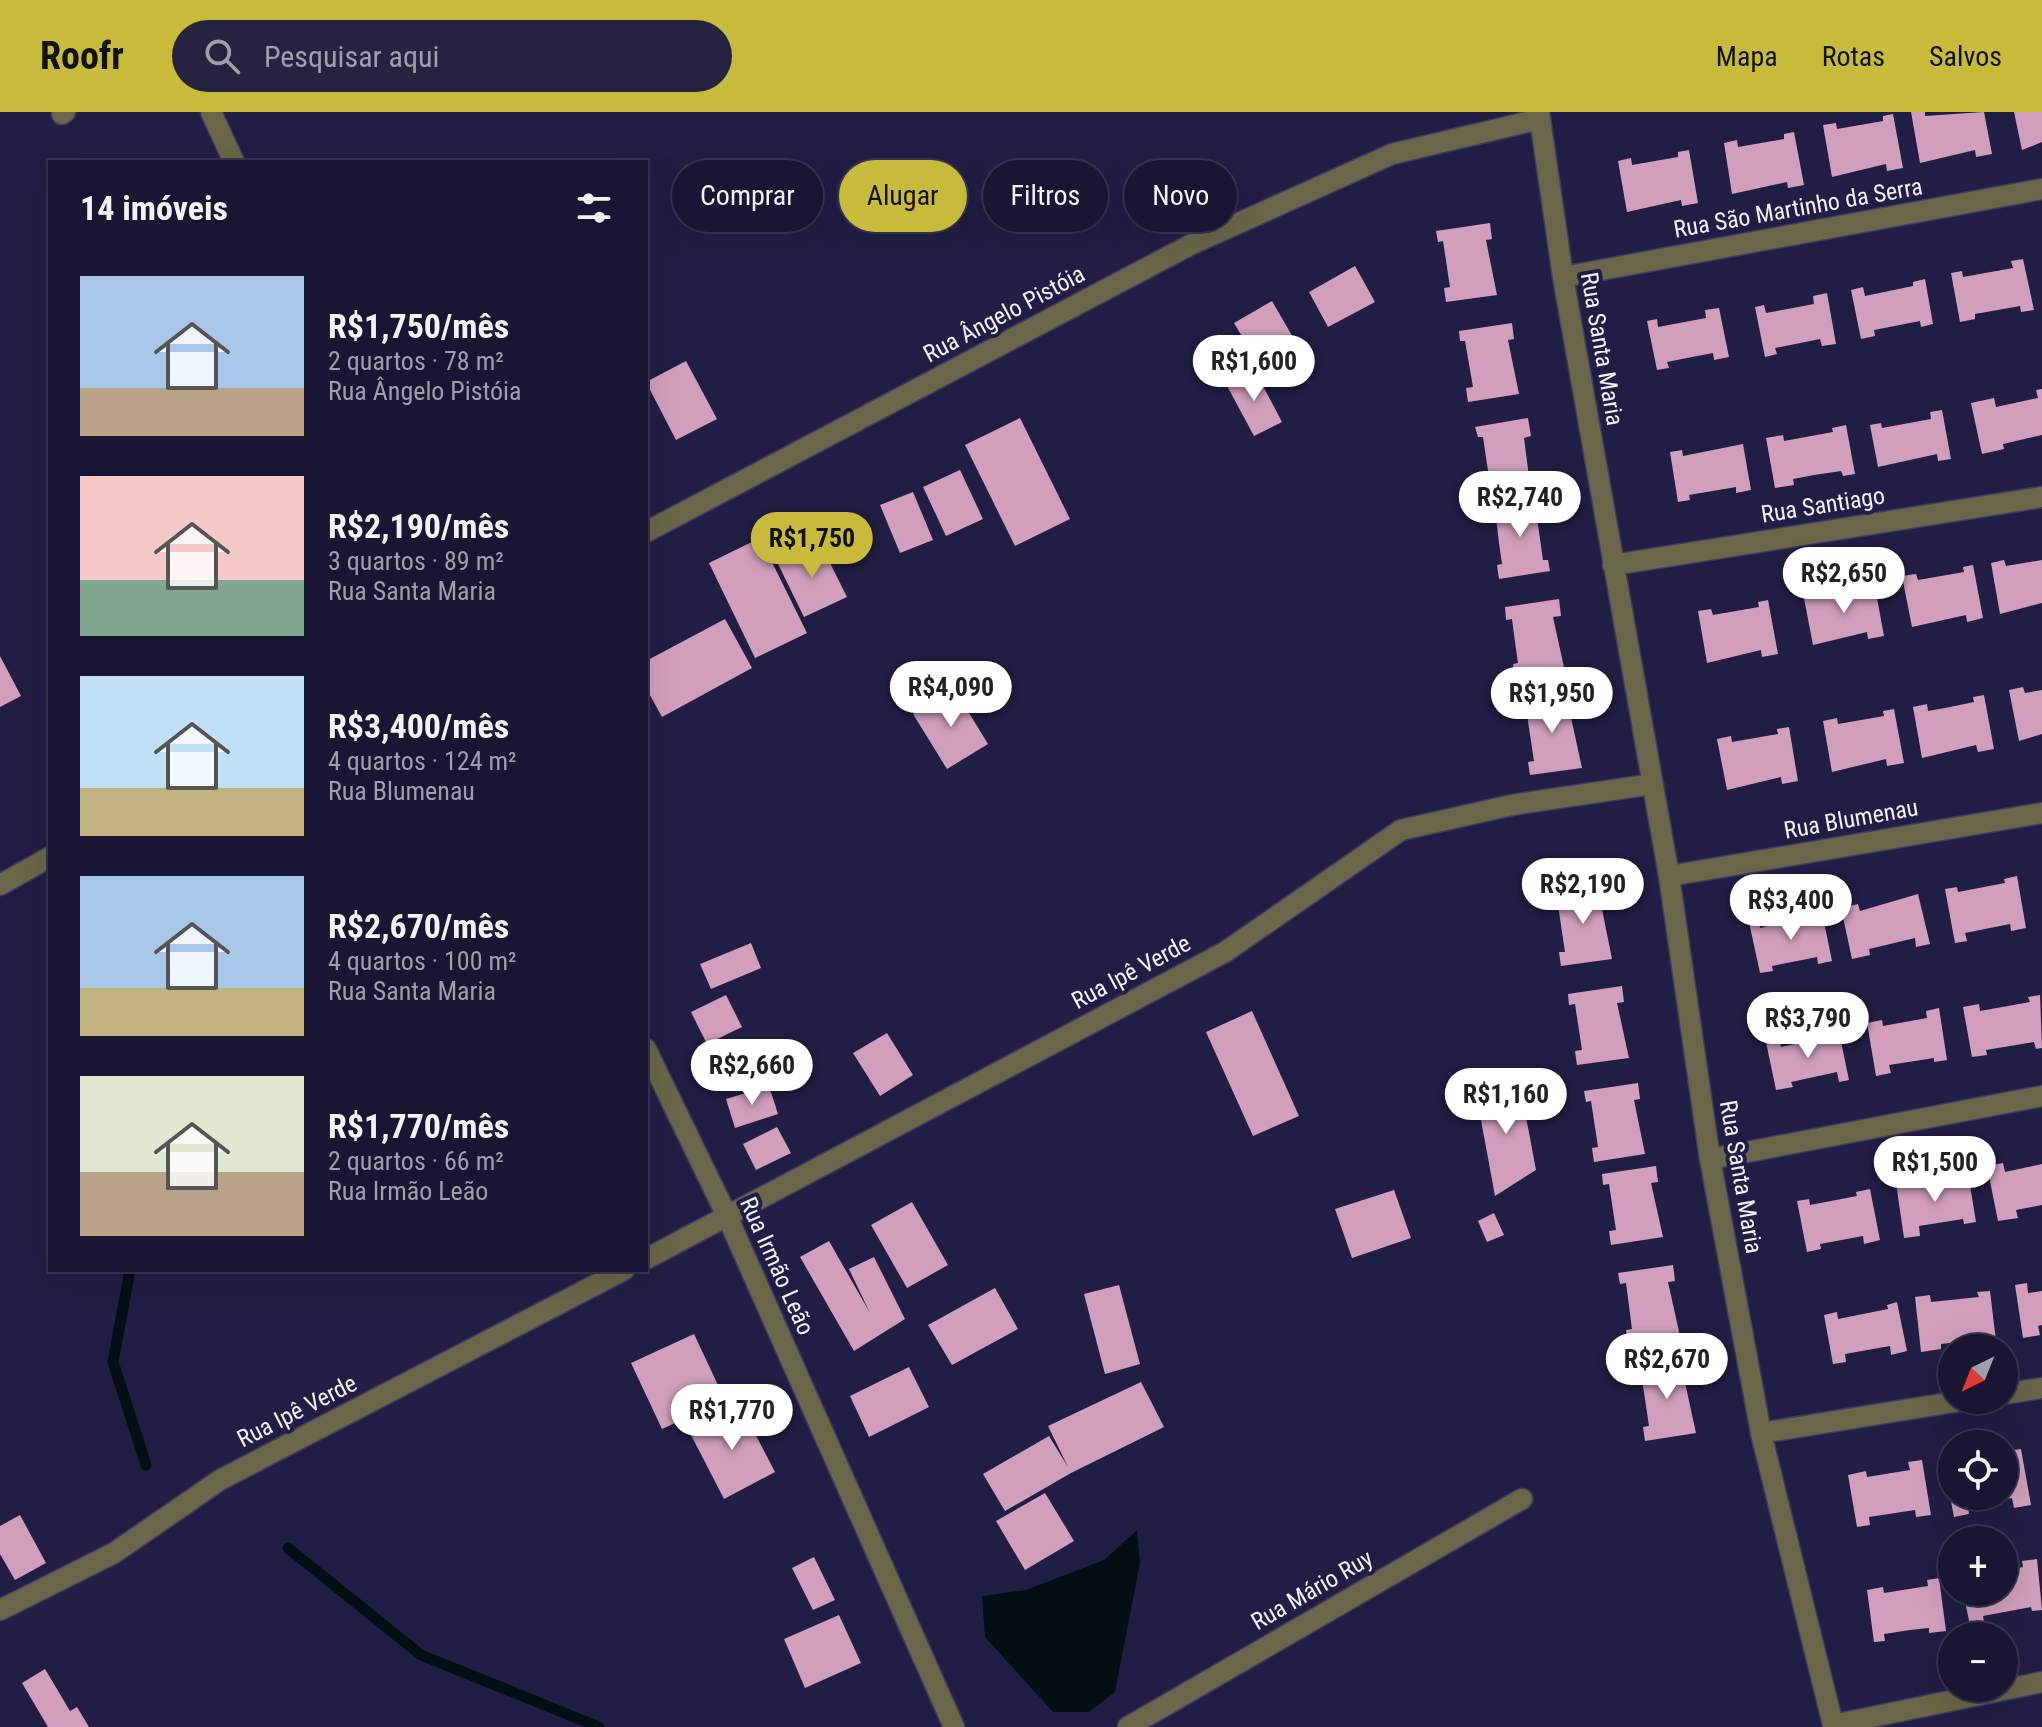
<!DOCTYPE html>
<html lang="pt">
<meta charset="utf-8">
<style>
body{margin:0;font-family:"Roboto Condensed",sans-serif;background:#262340;color:#f1f3f6;height:100vh;display:flex;flex-direction:column;font-size:30px;white-space:nowrap}
*{box-sizing:border-box;margin:0}
p{font-size:26px;color:#9f9fac}
.icon{flex:none;width:44px;height:44px;fill:none;stroke:currentColor;stroke-width:2;stroke-linecap:round;stroke-linejoin:round}
.map{position:relative;flex:1;overflow:hidden}
.details{position:absolute;left:48px;top:48px;width:600px;height:1112px;display:flex;flex-direction:column;background:#191634;border-radius:0px;box-shadow:0 8px 32px #0002,0 0 0 2px #37354f}
.details>*{flex:none}
.guide{position:absolute;left:672px;top:48px;width:760px;height:72px;display:flex;gap:16px}
.needle{width:52px;rotate:223deg}
.tools{position:absolute;left:1938px;top:1222px;display:grid;gap:16px}
.tools a{display:grid;place-items:center;width:80px;height:80px;border-radius:50%;background:#191634;box-shadow:0 8px 32px #0002,0 0 0 2px #37354f;font-size:40px}
.price{position:absolute;translate:-50% -68px;padding:0 18px;border-radius:28px;background:#fff;color:#222;font-size:26px;line-height:52px;filter:drop-shadow(0 2px 4px #0008)}
.price::after{content:'';position:absolute;left:50%;top:48px;width:24px;height:18px;margin-left:-12px;background:inherit;clip-path:polygon(0 0,100% 0,50% 100%)}
.price.on{background:#c8bb3b;color:#111}
ul{padding:0;list-style:none}
li{display:flex;align-items:center;gap:24px;height:200px;padding:0 32px}
li span{display:grid;place-items:center;flex:none;width:224px;height:160px;border-radius:0px;color:#555}
li>.icon{margin-inline-start:auto}
span .icon{width:96px;height:96px;fill:#fffc;stroke-width:1}
li b{font-size:34px}
h2{display:flex;justify-content:space-between;align-items:center;height:96px;padding:0 32px;font-size:34px}
.pill{padding:0 28px;border-radius:36px;background:#191634;box-shadow:0 8px 32px #0002,0 0 0 2px #37354f;font-size:28px;line-height:72px}
.pill.on{background:#c8bb3b;color:#111}
header{display:flex;align-items:center;gap:48px;box-sizing:border-box;height:112px;padding:0 40px;background:#c8bb3b;color:#111}
header strong{font-size:38px}
nav{display:flex;gap:44px;margin-inline-start:auto;font-size:28px}
.search{width:560px;height:72px;background:#262340;display:flex;align-items:center;gap:20px;box-sizing:border-box;padding:0 28px;border-radius:44px;color:#9f9fac;font-size:30px}
.map>svg:first-child{display:block}
.water{fill:#040f13}
.lines{fill:none;stroke-linecap:round;stroke-linejoin:round}
.stream{stroke:#040f13;stroke-width:11}
.building{fill:#d19fbc}
.minor-casing{stroke:#3e3c5f;stroke-width:23}
.tertiary-casing{stroke:#3e3c5f;stroke-width:23}
.minor{stroke:#696649;stroke-width:20}
.tertiary{stroke:#696649;stroke-width:20}
.labels{text-anchor:middle;stroke-width:8;stroke-linejoin:round;paint-order:stroke}
.street-label{font-size:24px;fill:#f1f2fc;stroke:#211e45}
</style>
<header>
<strong>Roofr</strong>
<div class="search"><svg class="icon" aria-label="search" viewBox="0 0 24 24"><circle cx="10" cy="10" r="6"/><path d="M15 15l6 6"/></svg>Pesquisar aqui</div>
<nav><a>Mapa</a><a>Rotas</a><a>Salvos</a></nav>
</header>
<div class="map">
<svg width="2042" height="1615" viewBox="0 0 2042 1615">
<rect width="100%" height="100%" fill="#211e45"/>
<path class="water" d="M1137 1418 1140 1451 1115 1580 1089 1600H1053L985 1525 982 1484 1026 1478 1104 1448Z"/>
<g class="lines">
<g class="stream">
<path d="M130 1158 113 1250 146 1353"/>
<path d="M288 1436 421 1543 599 1615"/>
</g>
</g>
<g class="building">
<path d="M1911 0H1925V4L1984 0 1992 42 1976 45 1975 38 1920 51Z"/>
<path d="M2014 0H2042V30L2022 38Z"/>
<path d="M1893 2 1903 56 1887 59 1886 52 1832 65 1823 13 1836 11 1837 17 1883 9V4Z"/>
<path d="M1794 20 1804 73 1788 76 1787 70 1732 82 1724 31 1737 28 1738 35 1784 27V22Z"/>
<path d="M1689 38 1698 91 1682 94 1681 88 1627 100 1618 49 1631 46 1632 53 1678 45V40Z"/>
<path d="M1490 111 1492 127 1486 128 1497 183 1446 190 1444 176 1450 175 1443 129 1438 130 1436 119Z"/>
<path d="M2023 147 2034 198 2021 200 2020 194 1975 202V207L1960 210 1951 161 1962 159 1963 165 2013 156 2011 149Z"/>
<path d="M1355 154 1375 190 1328 215 1309 180Z"/>
<path d="M1925 167 1933 212 1921 215 1920 209 1874 218 1875 224 1861 227 1851 178 1863 175 1865 184 1913 174V170Z"/>
<path d="M1827 181 1836 232 1822 234 1820 227 1775 236 1777 242 1765 245 1755 195 1764 193 1766 201 1814 192 1813 184Z"/>
<path d="M1272 189 1302 241 1265 263 1234 211Z"/>
<path d="M1719 196 1729 245 1714 248 1713 241 1692 245 1667 250 1669 256 1657 258 1647 209 1657 207 1658 215 1706 206 1705 198Z"/>
<path d="M1512 211 1514 227 1508 228 1519 282 1468 290 1466 276 1473 275 1465 229H1460L1459 219Z"/>
<path d="M686 249 717 307 676 328 646 270Z"/>
<path d="M1254 257 1282 310 1254 324 1226 272Z"/>
<path d="M2042 277V323L2003 332 2004 337 1982 342 1971 291 1994 286 1996 295 2038 286 2036 278Z"/>
<path d="M1942 298 1951 347 1938 349 1937 342 1878 355 1870 313 1881 311 1882 316 1931 307 1930 300Z"/>
<path d="M1020 306 1070 407 1015 434 965 333Z"/>
<path d="M1528 306 1531 324 1524 326 1529 365H1534L1536 377 1484 385 1482 373 1490 372 1483 325H1478L1475 315Z"/>
<path d="M1846 313 1855 362 1843 364 1841 359 1814 363 1793 367 1794 373 1775 376 1766 326 1783 323 1784 329 1833 320 1832 316Z"/>
<path d="M1743 332 1751 378 1736 381V375L1689 383 1690 388 1678 390 1670 340 1682 338 1683 344Z"/>
<path d="M960 358 983 407 946 424 923 375Z"/>
<path d="M913 380 933 428 900 441 880 393Z"/>
<path d="M1542 388 1544 405 1537 406 1543 448H1548L1550 459 1499 467 1497 453 1502 452 1499 431 1496 405 1489 406 1488 396Z"/>
<path d="M760 426 807 521 755 546 709 451Z"/>
<path d="M820 431 847 485 804 505 778 452Z"/>
<path d="M2004 448 2006 454 2042 448V491L2000 502 1991 451Z"/>
<path d="M1973 453 1983 506 1967 510 1966 503 1912 515 1902 464 1916 462 1918 468 1964 460 1963 455Z"/>
<path d="M1874 470 1884 524 1868 527 1867 520 1813 533 1803 481 1817 479 1819 485 1865 477 1864 472Z"/>
<path d="M1559 487 1561 504 1553 505 1565 560 1515 567 1513 552 1518 551 1515 530 1512 507 1506 508 1505 495Z"/>
<path d="M1768 488 1778 542 1762 545 1761 538 1707 551 1698 499 1711 497 1713 503 1759 495 1758 490Z"/>
<path d="M725 507 752 556 662 605 646 576V549Z"/>
<path d="M0 544 21 584 0 595Z"/>
<path d="M2023 575 2025 581 2042 578V622L2019 629 2009 578Z"/>
<path d="M955 578 988 632 947 657 913 602Z"/>
<path d="M1984 583 1994 637 1978 640 1976 633 1922 646 1913 595 1927 592 1928 599 1950 595 1974 590 1973 585Z"/>
<path d="M1575 584 1577 600 1570 601 1582 656 1530 663 1528 650 1534 649 1527 603H1522L1521 592Z"/>
<path d="M1894 597 1904 651 1887 654 1886 647 1832 660 1823 609 1837 606 1838 612 1884 604 1883 599Z"/>
<path d="M1789 615 1798 669 1782 672 1781 665 1727 678 1717 627 1731 624 1732 630 1778 622 1777 617Z"/>
<path d="M2017 764 2026 816 2011 819 2010 812 1965 821 1967 829 1955 831 1945 777 1957 775 1958 780 2005 771 2004 767Z"/>
<path d="M1605 775 1607 791 1601 792 1612 847 1561 854 1559 840H1565L1558 793 1553 794 1551 783Z"/>
<path d="M1918 782 1930 832 1916 835 1915 826 1869 837 1870 843 1852 847 1841 796 1858 792 1860 799Z"/>
<path d="M1822 800 1832 849 1818 852 1817 845 1772 854 1773 859 1760 861 1749 810 1759 809 1760 816Z"/>
<path d="M751 831 761 856 711 877 700 852Z"/>
<path d="M1622 874 1624 890 1617 891 1629 946 1577 953 1575 939 1582 938 1575 892 1569 893 1568 882Z"/>
<path d="M726 883 742 915 707 932 691 900Z"/>
<path d="M2040 883 2042 936 2036 937 2034 930 1986 938 1987 943 1972 945 1963 895 1979 892 1980 899 2030 890 2028 885Z"/>
<path d="M1939 896 1947 948 1934 950V946L1889 953 1891 961 1876 964 1867 911 1882 908 1883 914 1927 906 1926 899Z"/>
<path d="M1252 899 1299 1004 1253 1024 1206 920Z"/>
<path d="M1838 915 1849 968 1839 970 1837 960 1791 970 1793 975 1776 978 1766 930 1780 928 1781 935 1826 925 1824 918Z"/>
<path d="M887 921 913 963 880 984 853 941Z"/>
<path d="M1638 971 1640 987 1634 988 1645 1042 1594 1050 1592 1036 1598 1035 1591 989 1586 990 1584 979Z"/>
<path d="M1520 973 1536 1058 1495 1084 1476 981Z"/>
<path d="M769 974 778 1002 735 1016 726 987Z"/>
<path d="M777 1015 791 1041 756 1058 743 1032Z"/>
<path d="M2003 1051 2005 1060 2042 1052V1093L2016 1098 2018 1106 1998 1109 1987 1054Z"/>
<path d="M1656 1054 1658 1070 1651 1071 1663 1125 1611 1133 1609 1119 1616 1118 1609 1072 1603 1073 1602 1062Z"/>
<path d="M1968 1061 1976 1110 1964 1112 1963 1107 1919 1114 1920 1124 1904 1126 1896 1071 1907 1070 1908 1076 1958 1068V1062Z"/>
<path d="M1870 1077 1880 1128 1864 1132 1863 1124 1820 1132 1821 1137 1807 1140 1797 1089 1809 1087 1810 1093 1857 1084 1856 1080Z"/>
<path d="M1394 1078 1411 1126 1352 1146 1335 1097Z"/>
<path d="M912 1090 948 1153 907 1176 871 1113Z"/>
<path d="M1494 1101 1504 1123 1487 1130 1478 1109Z"/>
<path d="M829 1129 870 1201 849 1157 874 1145 905 1207 854 1239 800 1145Z"/>
<path d="M1673 1153 1675 1169 1668 1170 1680 1224 1628 1232 1626 1218 1632 1217 1626 1171 1620 1172 1618 1161Z"/>
<path d="M2027 1171 2028 1181 2042 1179V1213L2038 1214 2040 1223 2023 1226 2015 1173Z"/>
<path d="M1119 1173 1140 1252 1105 1262 1084 1182Z"/>
<path d="M995 1176 1018 1217 952 1253 928 1213Z"/>
<path d="M1990 1179 1996 1229 1983 1230V1227L1941 1232V1237L1921 1240 1915 1185 1930 1183 1931 1190 1979 1185 1977 1180Z"/>
<path d="M1897 1190 1907 1239 1891 1243 1890 1234 1845 1242 1846 1250 1833 1252 1824 1203 1837 1200 1838 1207 1888 1197 1887 1193Z"/>
<path d="M694 1222 725 1288 662 1317 631 1251Z"/>
<path d="M1688 1249 1692 1265 1684 1266 1696 1321 1645 1329 1643 1315 1649 1314 1642 1267 1636 1268 1635 1257Z"/>
<path d="M909 1255 929 1295 869 1325 850 1284Z"/>
<path d="M1141 1270 1164 1315 1071 1361 1005 1399 983 1362 1049 1324 1068 1355 1048 1314Z"/>
<path d="M740 1293 775 1360 724 1387 689 1319Z"/>
<path d="M2021 1337 2031 1393 2014 1396 2012 1386 1968 1394 1969 1402 1954 1405 1944 1352 1952 1350V1384H2004V1345H2007L2006 1339Z"/>
<path d="M1922 1348 1931 1403 1916 1405 1915 1398 1869 1405 1870 1413 1857 1415 1848 1363 1866 1359 1867 1365 1910 1358 1908 1350Z"/>
<path d="M1045 1381 1074 1429 1025 1458 996 1409Z"/>
<path d="M20 1403 46 1451 15 1468 0 1442V1414Z"/>
<path d="M814 1445 835 1488 813 1498 792 1456Z"/>
<path d="M2037 1447 2042 1498 2032 1499 2031 1495 1983 1504 1984 1510 1970 1513 1963 1480H2004V1459L2023 1455 2022 1449Z"/>
<path d="M1939 1466 1946 1519 1929 1521V1516L1910 1518 1884 1522 1885 1529 1874 1530 1867 1478 1883 1475 1884 1481 1928 1474 1927 1468Z"/>
<path d="M839 1503 861 1551 805 1576 784 1527Z"/>
<path d="M45 1557 70 1599 77 1595 89 1615H48L22 1571Z"/>
</g>
<g class="lines">
<defs>
<g id="minor">
<path d="M211 0 234 50"/>
<path d="M62 2 65 0"/>
<path d="M1563 165 2042 77"/>
<path d="M646 420 1190 133 1392 42 1540 7"/>
<path d="M1613 453 2042 385"/>
<path d="M1669 764 2042 701"/>
<path d="M0 773 50 745"/>
<path d="M646 937 727 1104 954 1615"/>
<path d="M1710 1047 2042 984"/>
<path d="M646 1147 1225 840 1401 718 1512 693 1653 672"/>
<path d="M2004 1282 2042 1276"/>
<path d="M1761 1321 1966 1288"/>
<path d="M0 1498 114 1441 220 1368 624 1158"/>
<path d="M1128 1615 1522 1387"/>
</g>
<path id="tertiary" d="M1539 0 1563 165 1669 764 1710 1047 1761 1321 1833 1613 2042 1570"/>
</defs>
<use href="#minor" class="minor-casing"/>
<use href="#tertiary" class="tertiary-casing"/>
<use href="#minor" class="minor"/>
<use href="#tertiary" class="tertiary"/>
</g>
<g class="labels">
<g class="street-label">
<text transform="translate(1798 96) rotate(-10)" y="8">Rua São Martinho da Serra</text>
<text transform="translate(1004 202) rotate(-28)" y="8">Rua Ângelo Pistóia</text>
<text transform="translate(1602 237) rotate(80)" y="8">Rua Santa Maria</text>
<text transform="translate(1823 393) rotate(-9)" y="8">Rua Santiago</text>
<text transform="translate(1851 707) rotate(-10)" y="8">Rua Blumenau</text>
<text transform="translate(1131 860) rotate(-28)" y="8">Rua Ipê Verde</text>
<text transform="translate(1741 1065) rotate(80)" y="8">Rua Santa Maria</text>
<text transform="translate(777 1154) rotate(66)" y="8">Rua Irmão Leão</text>
<text transform="translate(297 1299) rotate(-27)" y="8">Rua Ipê Verde</text>
<text transform="translate(1312 1478) rotate(-30)" y="8">Rua Mário Ruy</text>
</g>
</g>
</svg>
<div class="tools">
<a><svg class="needle" viewBox="-14 -14 28 28"><path d="M0-13l5 13h-10z" fill="#e53935"/><path d="M0 13l5-13h-10z" fill="#9f9fac"/></svg></a>
<a><svg class="icon" aria-label="locate" viewBox="0 0 24 24"><circle cx="12" cy="12" r="6"/><path d="M12 2v4M12 18v4M2 12h4M18 12h4"/></svg></a>
<a>+</a>
<a>−</a>
</div>
<b class="price" style="left:1254px;top:291px">R$1,600</b>
<b class="price" style="left:1520px;top:427px">R$2,740</b>
<b class="price on" style="left:812px;top:468px">R$1,750</b>
<b class="price" style="left:1844px;top:503px">R$2,650</b>
<b class="price" style="left:951px;top:617px">R$4,090</b>
<b class="price" style="left:1552px;top:623px">R$1,950</b>
<b class="price" style="left:1583px;top:814px">R$2,190</b>
<b class="price" style="left:1791px;top:830px">R$3,400</b>
<b class="price" style="left:1808px;top:948px">R$3,790</b>
<b class="price" style="left:752px;top:995px">R$2,660</b>
<b class="price" style="left:1506px;top:1024px">R$1,160</b>
<b class="price" style="left:1935px;top:1092px">R$1,500</b>
<b class="price" style="left:1667px;top:1289px">R$2,670</b>
<b class="price" style="left:732px;top:1340px">R$1,770</b>
<div class="guide">
<a class="pill">Comprar</a>
<a class="pill on">Alugar</a>
<a class="pill">Filtros</a>
<a class="pill">Novo</a>
</div>
<section class="details">
<h2>14 imóveis<svg class="icon" aria-label="filters" viewBox="0 0 24 24"><path d="M4 7h16M4 17h16"/><circle cx="9" cy="7" r="2"/><circle cx="15" cy="17" r="2"/></svg></h2>
<ul>
<li><span style="background:linear-gradient(#a9c7e8 70%,#b9a48a 0)"><svg class="icon" aria-label="home" viewBox="0 0 24 24"><path d="M3 11l9-7 9 7M6 9v11h12V9"/></svg></span><div><b>R$1,750/mês</b><p>2 quartos · 78 m²</p><p>Rua Ângelo Pistóia</p></div></li>
<li><span style="background:linear-gradient(#f6c9c9 65%,#7fa58c 0)"><svg class="icon" aria-label="home" viewBox="0 0 24 24"><path d="M3 11l9-7 9 7M6 9v11h12V9"/></svg></span><div><b>R$2,190/mês</b><p>3 quartos · 89 m²</p><p>Rua Santa Maria</p></div></li>
<li><span style="background:linear-gradient(#bfe0f5 70%,#c2b280 0)"><svg class="icon" aria-label="home" viewBox="0 0 24 24"><path d="M3 11l9-7 9 7M6 9v11h12V9"/></svg></span><div><b>R$3,400/mês</b><p>4 quartos · 124 m²</p><p>Rua Blumenau</p></div></li>
<li><span style="background:linear-gradient(#a9c7e8 70%,#c2b280 0)"><svg class="icon" aria-label="home" viewBox="0 0 24 24"><path d="M3 11l9-7 9 7M6 9v11h12V9"/></svg></span><div><b>R$2,670/mês</b><p>4 quartos · 100 m²</p><p>Rua Santa Maria</p></div></li>
<li><span style="background:linear-gradient(#dfe7d0 60%,#b9a48a 0)"><svg class="icon" aria-label="home" viewBox="0 0 24 24"><path d="M3 11l9-7 9 7M6 9v11h12V9"/></svg></span><div><b>R$1,770/mês</b><p>2 quartos · 66 m²</p><p>Rua Irmão Leão</p></div></li>
</ul>
</section>
</div>
